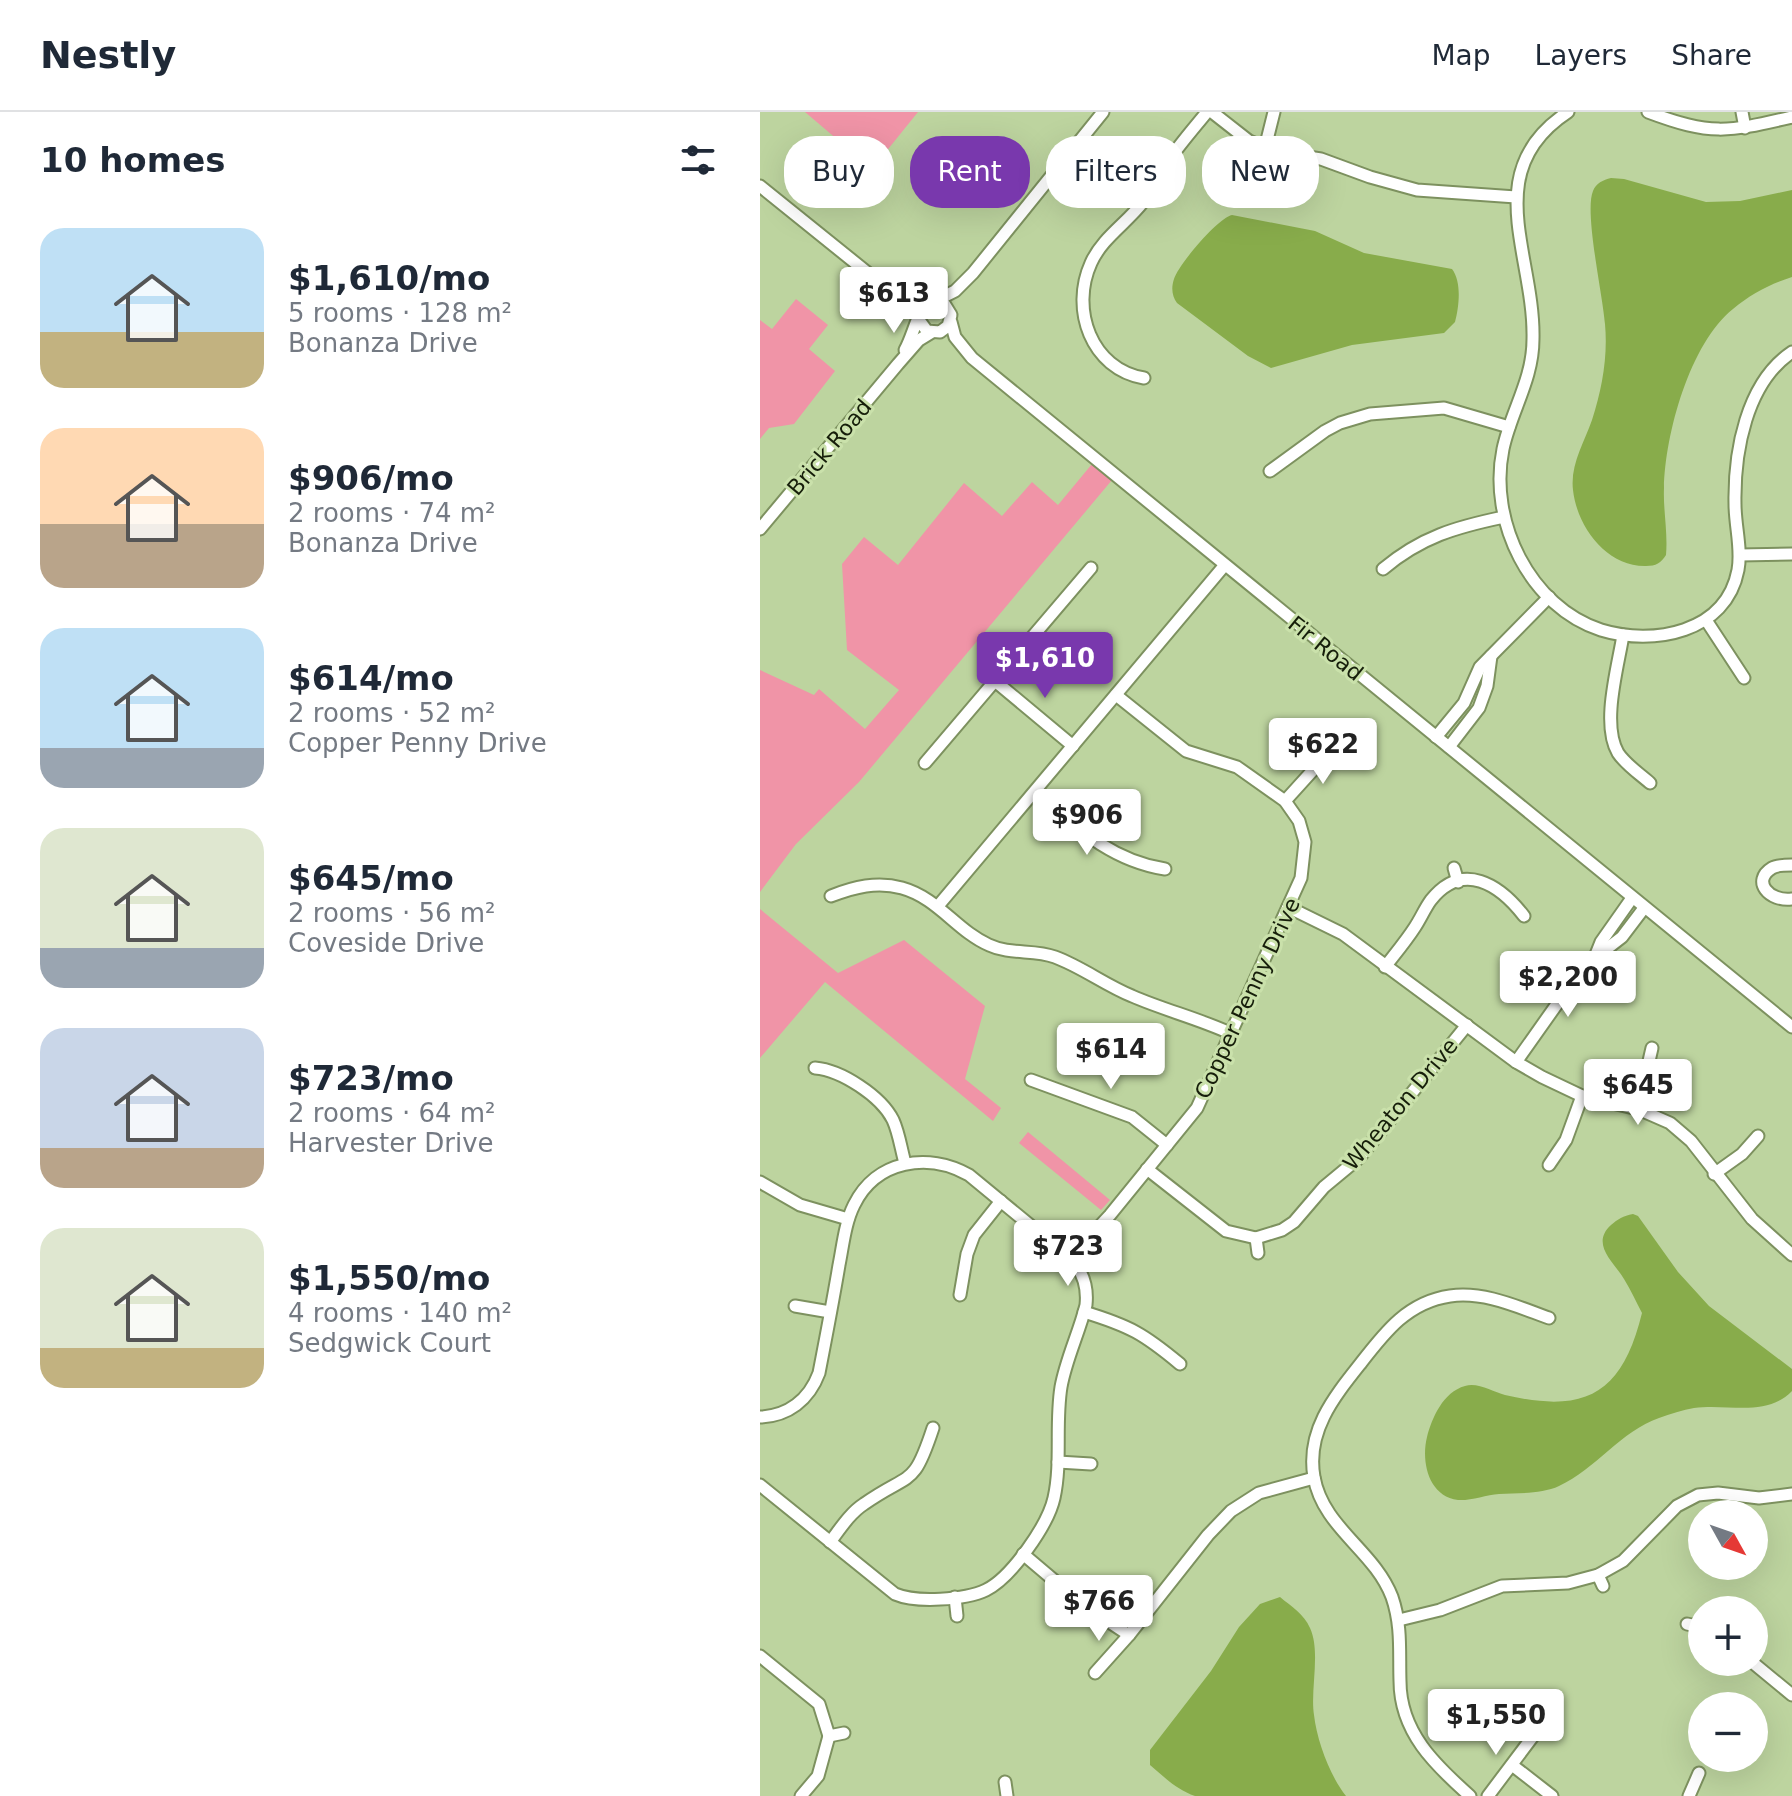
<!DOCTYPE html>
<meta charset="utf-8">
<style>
body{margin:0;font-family:"DejaVu Sans",sans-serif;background:#f2f2f3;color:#1f2937;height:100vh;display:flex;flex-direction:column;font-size:30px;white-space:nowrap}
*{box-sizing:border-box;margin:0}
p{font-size:26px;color:#747a83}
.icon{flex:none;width:44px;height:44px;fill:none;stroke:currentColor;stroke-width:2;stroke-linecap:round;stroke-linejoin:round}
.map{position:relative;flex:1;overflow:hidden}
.side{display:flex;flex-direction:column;background:#fff;width:760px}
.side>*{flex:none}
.hud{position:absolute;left:24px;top:24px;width:760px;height:72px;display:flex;gap:16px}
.needle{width:52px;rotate:130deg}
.controls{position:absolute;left:928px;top:1388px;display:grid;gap:16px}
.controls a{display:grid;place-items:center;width:80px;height:80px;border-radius:50%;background:#fff;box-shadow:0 8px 32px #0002;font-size:40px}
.price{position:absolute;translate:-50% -68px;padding:0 18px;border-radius:8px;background:#fff;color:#222;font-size:26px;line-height:52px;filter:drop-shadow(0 2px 4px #0008)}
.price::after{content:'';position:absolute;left:50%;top:48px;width:24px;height:18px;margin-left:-12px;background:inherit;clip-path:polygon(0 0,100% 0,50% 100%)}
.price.selected{background:#7938ad;color:#fff}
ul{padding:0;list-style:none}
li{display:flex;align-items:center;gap:24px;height:200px;padding:0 40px}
li span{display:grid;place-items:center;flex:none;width:224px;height:160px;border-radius:24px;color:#555}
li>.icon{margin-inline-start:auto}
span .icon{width:96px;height:96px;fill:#fffc;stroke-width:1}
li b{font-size:34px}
h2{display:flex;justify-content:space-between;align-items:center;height:96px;padding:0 40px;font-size:34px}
.tag{padding:0 28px;border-radius:32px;background:#fff;box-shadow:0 8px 32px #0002;font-size:28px;line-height:72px}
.tag.selected{background:#7938ad;color:#fff}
header{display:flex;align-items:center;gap:48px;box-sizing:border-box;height:112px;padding:0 40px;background:#fff;border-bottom:2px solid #e0e1e3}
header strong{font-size:38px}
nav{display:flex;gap:44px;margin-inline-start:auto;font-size:28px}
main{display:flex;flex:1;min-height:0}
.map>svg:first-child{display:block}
.green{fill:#f094a7}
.water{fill:#88ac4b}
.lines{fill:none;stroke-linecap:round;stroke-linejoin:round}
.minor-casing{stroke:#7d915f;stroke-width:15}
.minor{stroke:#fff;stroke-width:11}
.labels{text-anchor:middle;stroke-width:6;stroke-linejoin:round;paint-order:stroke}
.street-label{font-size:22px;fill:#161e0a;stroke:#cae1ab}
</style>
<header>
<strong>Nestly</strong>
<nav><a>Map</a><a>Layers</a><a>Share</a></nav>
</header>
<main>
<section class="side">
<h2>10 homes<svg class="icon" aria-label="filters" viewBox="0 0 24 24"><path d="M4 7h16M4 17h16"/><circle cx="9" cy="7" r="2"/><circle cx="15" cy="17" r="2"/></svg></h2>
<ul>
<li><span style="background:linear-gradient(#bfe0f5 65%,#c2b280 0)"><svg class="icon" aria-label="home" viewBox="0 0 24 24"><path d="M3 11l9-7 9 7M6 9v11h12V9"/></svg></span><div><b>$1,610/mo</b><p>5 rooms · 128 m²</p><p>Bonanza Drive</p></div></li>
<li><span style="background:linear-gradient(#ffd9b3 60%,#b9a48a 0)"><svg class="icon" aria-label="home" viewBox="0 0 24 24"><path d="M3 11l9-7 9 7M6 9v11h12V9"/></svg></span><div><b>$906/mo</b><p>2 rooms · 74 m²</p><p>Bonanza Drive</p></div></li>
<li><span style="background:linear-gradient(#bfe0f5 75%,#9aa5b1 0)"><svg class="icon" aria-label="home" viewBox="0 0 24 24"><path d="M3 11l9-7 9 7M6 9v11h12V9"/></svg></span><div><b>$614/mo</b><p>2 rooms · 52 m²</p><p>Copper Penny Drive</p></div></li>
<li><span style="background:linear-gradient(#dfe7d0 75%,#9aa5b1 0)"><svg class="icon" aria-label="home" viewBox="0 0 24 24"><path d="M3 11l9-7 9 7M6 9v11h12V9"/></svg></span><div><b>$645/mo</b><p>2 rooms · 56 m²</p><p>Coveside Drive</p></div></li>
<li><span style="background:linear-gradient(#c9d6e8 75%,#b9a48a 0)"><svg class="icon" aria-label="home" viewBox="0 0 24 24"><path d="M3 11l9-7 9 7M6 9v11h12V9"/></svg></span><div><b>$723/mo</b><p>2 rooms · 64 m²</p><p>Harvester Drive</p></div></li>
<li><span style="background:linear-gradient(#dfe7d0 75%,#c2b280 0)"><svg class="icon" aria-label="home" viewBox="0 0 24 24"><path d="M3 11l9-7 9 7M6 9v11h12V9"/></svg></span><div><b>$1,550/mo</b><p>4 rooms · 140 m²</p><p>Sedgwick Court</p></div></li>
</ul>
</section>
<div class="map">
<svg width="1032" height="1684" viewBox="0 0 1032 1684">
<rect width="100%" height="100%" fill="#bdd49f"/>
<g class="green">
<path d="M45 0H158L112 57Z"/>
<path d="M36 187 68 213 49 237 75 259 34 312 9 316 0 327V208L12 217Z"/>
<path d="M332 352 352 368 99 670 36 732 0 780V558L54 583 59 577 105 617 139 578 87 538 82 452 104 425 138 453 204 371 242 404 272 370 298 393Z"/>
<path d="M0 797 78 861 144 828 225 894 205 967 241 996 233 1009 65 870 0 946Z"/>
<path d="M268 1020 350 1088 341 1098 259 1031Z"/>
</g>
<g class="water">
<path d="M851 66 864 67 946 90 980 89 1032 78V165C1010 172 991 182 973 197 930 231 905 322 904 376 903 398 908 420 906 443 901 451 896 454 886 454 847 455 817 415 813 378 810 353 824 331 832 308 842 277 848 245 845 212 843 184 824 100 833 79 836 71 843 68 851 66Z"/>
<path d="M472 103 555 119 604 141 692 157C702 170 699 195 695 210L684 221 592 233 511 256 488 244 417 191C412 184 411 176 414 167 418 153 459 105 472 103Z"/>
<path d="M873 1102 878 1104 918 1160 949 1194 1032 1257V1279C1006 1306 968 1291 934 1296 923 1298 910 1302 899 1306 861 1319 836 1357 799 1374 782 1382 758 1381 739 1382 726 1383 710 1389 698 1388 668 1384 661 1349 667 1325 672 1306 683 1280 705 1274 718 1270 733 1280 745 1283 826 1302 862 1282 882 1201 876 1190 871 1178 864 1167 854 1150 830 1132 851 1113 858 1107 863 1104 873 1102Z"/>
<path d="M520 1485C532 1495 544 1502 550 1516 561 1540 550 1578 554 1603 557 1629 570 1664 586 1684H435C417 1678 404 1665 390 1653V1638L451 1559 479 1515 500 1492Z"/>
</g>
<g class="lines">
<defs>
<g id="minor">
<path d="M452 0 489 29 516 40 561 47 610 65 657 78 756 85"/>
<path d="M808 0C718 59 775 143 773 227 773 268 751 299 743 337 728 409 770 495 841 518 893 534 966 521 978 458 982 437 975 414 975 392 974 340 986 271 1032 240"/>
<path d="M888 0C952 24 967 20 1032 5"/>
<path d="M982 0 985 16"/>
<path d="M505 36 514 0"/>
<path d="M0 74 129 178 142 186 159 203"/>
<path d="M138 178 172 189"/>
<path d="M177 188 195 179 213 161 343 0"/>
<path d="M191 210 195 225 212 246 1032 915"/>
<path d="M145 238C153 224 157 201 167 191L183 190 191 203 188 214 180 220 167 219 159 208"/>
<path d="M384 266C331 257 310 197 331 151 342 126 367 111 383 90 392 77 399 62 409 48 420 32 434 16 447 0"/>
<path d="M510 359 565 319 580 311 610 302 684 296 749 315"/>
<path d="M0 417 138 252 159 228 172 220"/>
<path d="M980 443 1032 442"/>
<path d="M623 457C661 425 696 415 744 405"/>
<path d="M946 508 984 566"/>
<path d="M863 523C858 555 841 612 858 641 866 653 880 662 890 671"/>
<path d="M235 569 313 634"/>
<path d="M676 625 704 591 720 555 789 485"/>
<path d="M689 635 719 596 727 574 731 544"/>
<path d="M165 651 331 456"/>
<path d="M275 680C315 714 351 749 405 757"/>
<path d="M525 689 554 657 562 636"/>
<path d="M1032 753C1026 753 1017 753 1012 756 991 769 1009 790 1032 787"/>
<path d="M694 756 698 770"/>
<path d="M71 784C94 775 117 769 142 776 178 786 197 819 229 833 250 843 274 837 295 845 322 855 345 873 372 884 404 898 437 906 470 921"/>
<path d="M178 794 464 454"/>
<path d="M528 795 583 822 756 950 782 965 822 984 878 997 910 1011 931 1029 992 1107 1032 1143"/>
<path d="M835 845 841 830 872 786"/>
<path d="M625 855C635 842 646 829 655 815 661 806 665 796 671 788 703 748 740 773 764 804"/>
<path d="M756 950 802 885 835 846 862 825 884 796"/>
<path d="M55 956C81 958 121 984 133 1008 139 1021 141 1037 145 1051"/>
<path d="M271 968 372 1005 407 1033"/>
<path d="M878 997 892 936"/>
<path d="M789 1053 806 1028 822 984"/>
<path d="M387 1057 466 1119 496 1126 522 1118 534 1110 564 1075 599 1046 707 913"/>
<path d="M954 1062 982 1042 998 1024"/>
<path d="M0 1070 40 1093 88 1107"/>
<path d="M496 1126 498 1141"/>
<path d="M310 1146 350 1103 437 996 541 766 545 730 539 709 525 689 477 655 426 639 356 583"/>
<path d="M200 1183 207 1142 214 1123 241 1089"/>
<path d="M35 1194 70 1200"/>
<path d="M324 1200C370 1214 384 1222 420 1252"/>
<path d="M0 1305C28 1304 49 1288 59 1261 66 1225 73 1189 79 1153 83 1133 85 1111 94 1093 116 1048 168 1040 209 1063L310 1146C323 1159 328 1174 326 1193 319 1221 306 1247 301 1275 295 1312 302 1350 294 1386 288 1413 251 1466 226 1478 205 1488 156 1491 135 1482L0 1373"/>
<path d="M298 1350 331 1352"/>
<path d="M70 1430C80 1417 90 1401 104 1392 151 1359 153 1377 173 1316"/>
<path d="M263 1442 322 1492 369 1523"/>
<path d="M838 1463 843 1474"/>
<path d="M195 1485 197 1504"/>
<path d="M639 1508 680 1498 742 1474 808 1471 838 1463 863 1449 917 1394 938 1383 958 1381 999 1386 1032 1382"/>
<path d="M927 1512 942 1515"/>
<path d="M0 1544 59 1592 69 1624"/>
<path d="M992 1550 1032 1583"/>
<path d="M335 1561 369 1523 448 1423 471 1399 499 1381 554 1366"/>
<path d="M69 1624 84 1621"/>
<path d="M752 1653 792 1684"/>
<path d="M245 1670 247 1684"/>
<path d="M41 1684 58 1664 69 1624"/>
<path d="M710 1684C675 1653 640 1620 640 1569 639 1540 642 1514 632 1485 614 1438 563 1416 554 1365 546 1319 574 1285 601 1251 625 1220 648 1190 690 1184 724 1179 758 1195 789 1206"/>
<path d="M728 1684 792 1599"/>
<path d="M929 1684 939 1661"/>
</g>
</defs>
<use href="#minor" class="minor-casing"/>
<use href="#minor" class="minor"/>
</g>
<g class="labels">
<g class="street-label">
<text transform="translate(69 335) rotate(-50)" y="8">Brick Road</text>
<text transform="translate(566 536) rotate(39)" y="8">Fir Road</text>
<text transform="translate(487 886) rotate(-65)" y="8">Copper Penny Drive</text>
<text transform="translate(640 992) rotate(-50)" y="8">Wheaton Drive</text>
</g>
</g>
</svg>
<div class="controls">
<a><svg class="needle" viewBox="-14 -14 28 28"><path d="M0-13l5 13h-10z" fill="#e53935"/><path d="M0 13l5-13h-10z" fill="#747a83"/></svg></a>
<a>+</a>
<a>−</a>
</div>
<b class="price" style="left:134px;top:223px">$613</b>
<b class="price selected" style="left:285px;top:588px">$1,610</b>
<b class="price" style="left:563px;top:674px">$622</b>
<b class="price" style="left:327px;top:745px">$906</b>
<b class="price" style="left:808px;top:907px">$2,200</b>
<b class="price" style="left:351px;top:979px">$614</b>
<b class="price" style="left:878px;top:1015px">$645</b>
<b class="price" style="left:308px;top:1176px">$723</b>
<b class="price" style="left:339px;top:1531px">$766</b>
<b class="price" style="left:736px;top:1645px">$1,550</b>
<div class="hud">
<a class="tag">Buy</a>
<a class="tag selected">Rent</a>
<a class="tag">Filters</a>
<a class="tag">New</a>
</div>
</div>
</main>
